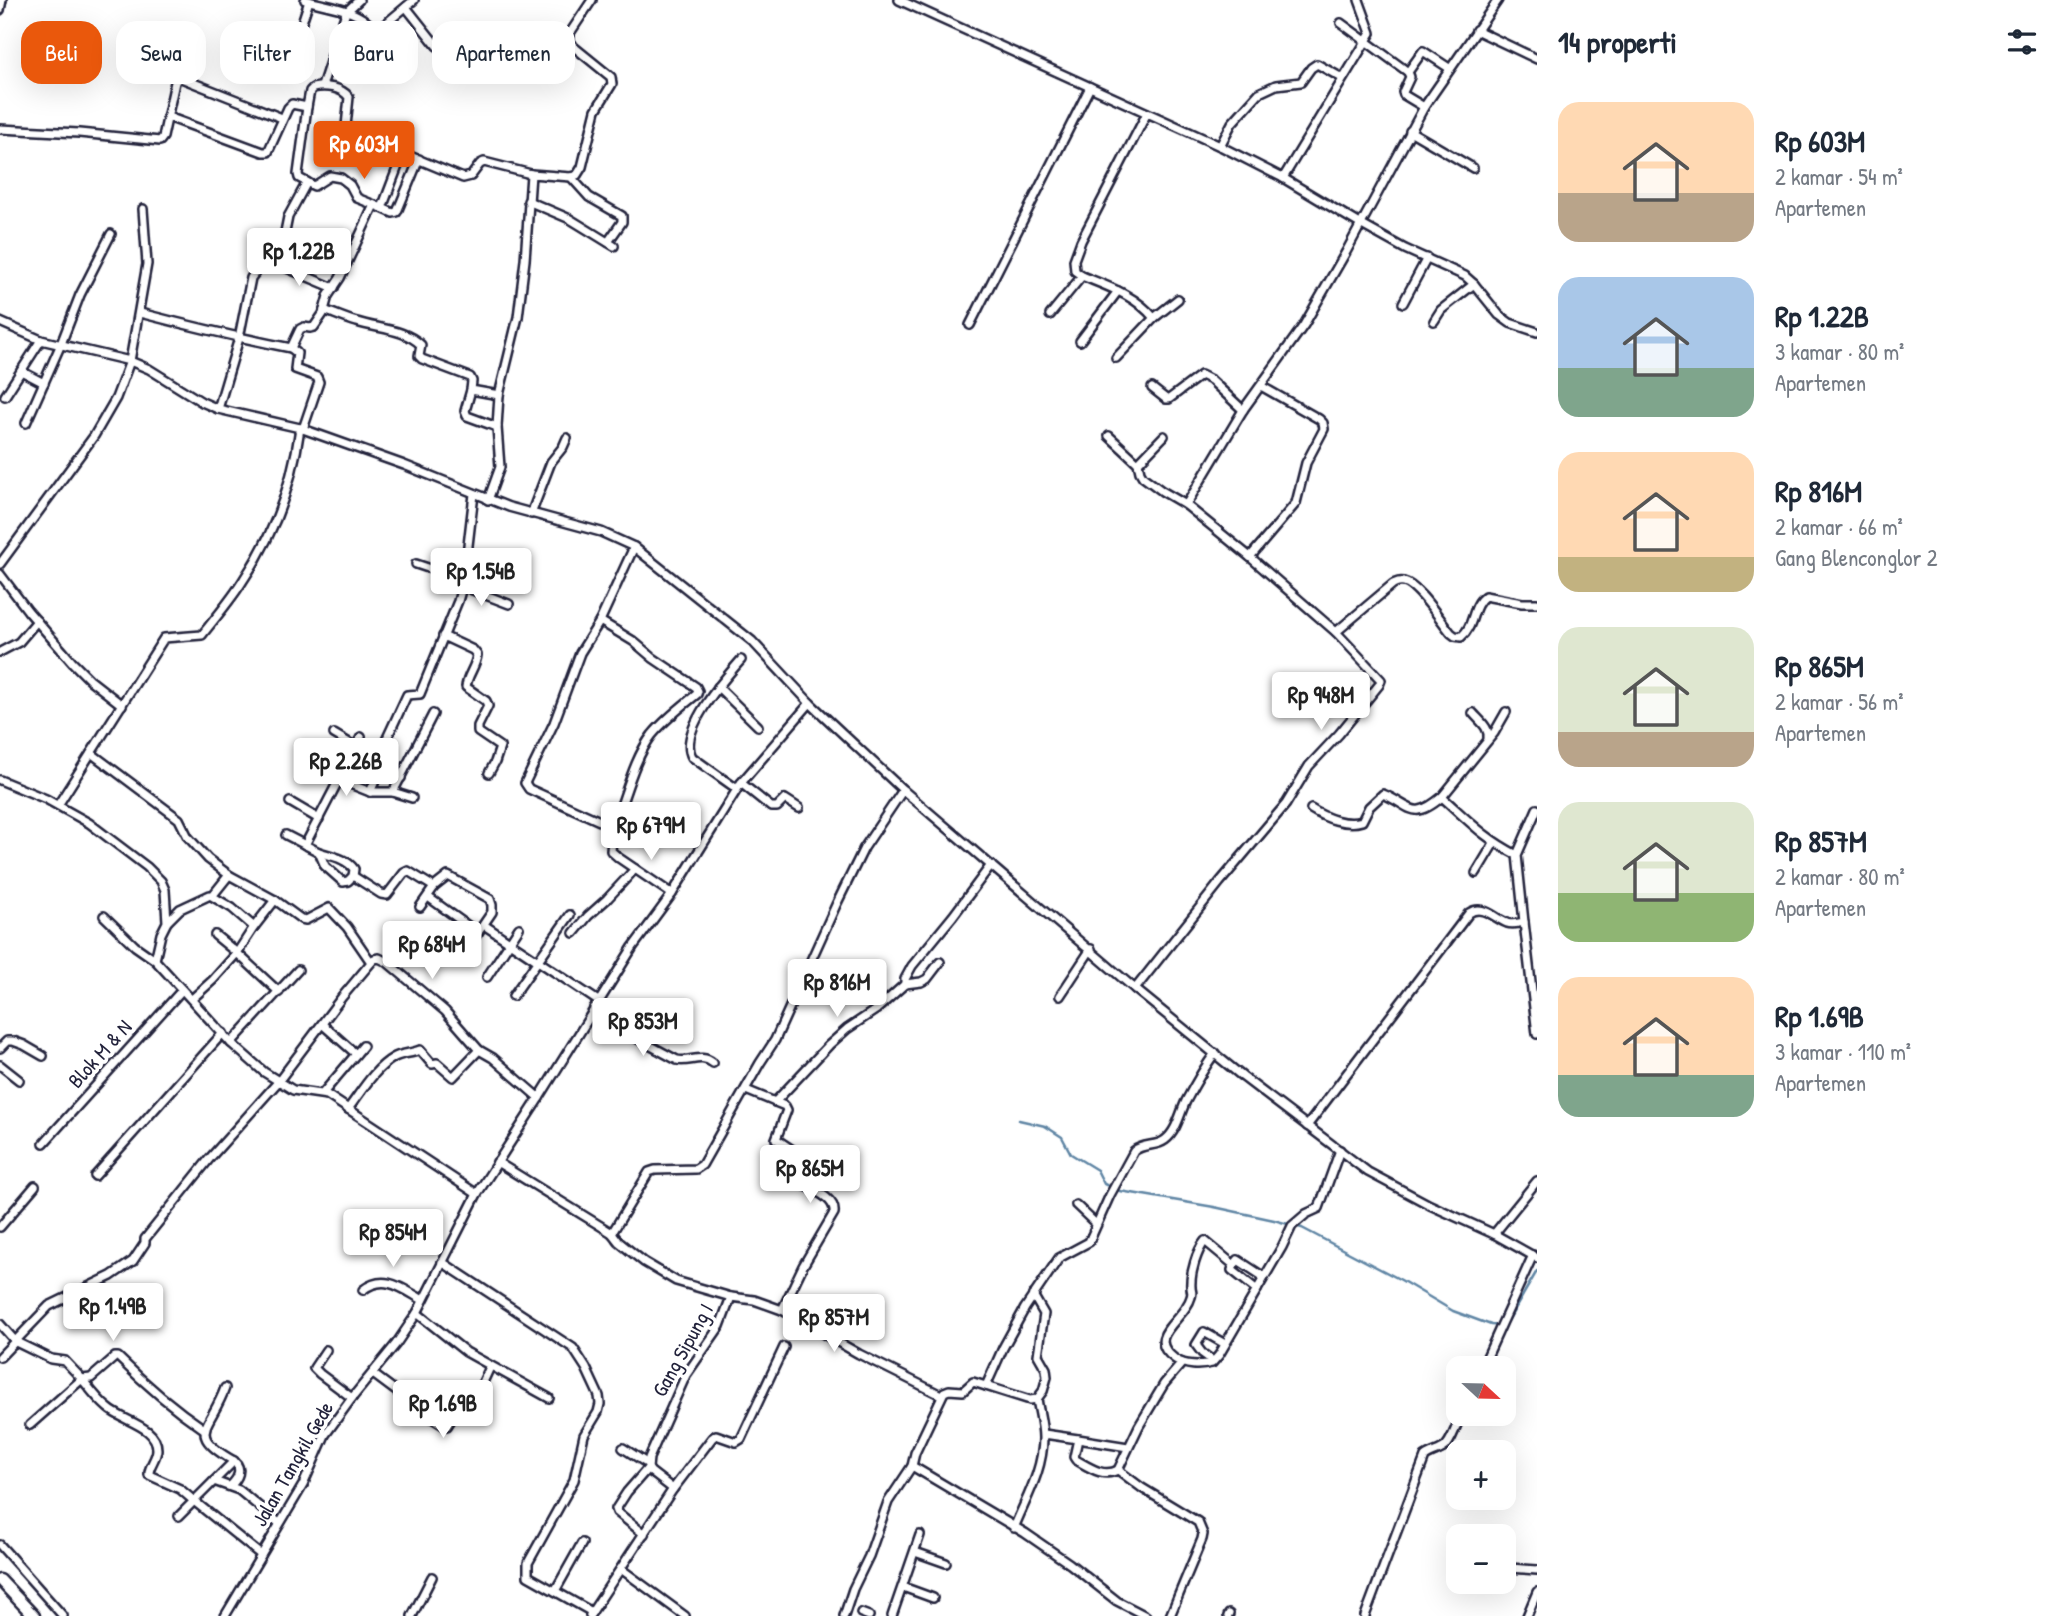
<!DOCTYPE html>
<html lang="id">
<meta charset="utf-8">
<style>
body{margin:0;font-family:"Patrick Hand",sans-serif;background:#f6f6f7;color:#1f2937;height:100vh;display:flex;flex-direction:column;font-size:26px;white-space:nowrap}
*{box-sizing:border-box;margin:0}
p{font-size:23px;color:#747a83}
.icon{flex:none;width:38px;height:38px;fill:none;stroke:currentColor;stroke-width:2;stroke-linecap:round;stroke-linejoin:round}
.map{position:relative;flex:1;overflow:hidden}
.sheet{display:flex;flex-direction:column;background:#fff;width:525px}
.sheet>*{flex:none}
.top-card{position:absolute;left:21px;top:21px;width:665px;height:63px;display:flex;gap:14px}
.needle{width:46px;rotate:112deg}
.tools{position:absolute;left:1446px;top:1356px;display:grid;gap:14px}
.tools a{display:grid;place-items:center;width:70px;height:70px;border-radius:14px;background:#fff;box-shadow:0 7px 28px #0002;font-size:35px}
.price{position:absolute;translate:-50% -60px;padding:0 16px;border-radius:7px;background:#fff;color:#222;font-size:23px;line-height:46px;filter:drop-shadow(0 2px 4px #0008)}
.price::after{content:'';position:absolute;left:50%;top:42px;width:21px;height:16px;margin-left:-10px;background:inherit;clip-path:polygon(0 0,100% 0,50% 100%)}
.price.selected{background:#ea580c;color:#fff}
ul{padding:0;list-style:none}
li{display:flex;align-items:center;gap:21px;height:175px;padding:0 21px}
li span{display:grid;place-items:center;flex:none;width:196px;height:140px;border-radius:21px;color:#555}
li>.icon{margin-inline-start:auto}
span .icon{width:84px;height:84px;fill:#fffc;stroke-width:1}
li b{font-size:30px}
h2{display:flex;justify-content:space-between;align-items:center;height:84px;padding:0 21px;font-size:30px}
.chip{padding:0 24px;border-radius:21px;background:#fff;box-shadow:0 7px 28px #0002;font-size:24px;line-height:63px}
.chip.selected{background:#ea580c;color:#fff}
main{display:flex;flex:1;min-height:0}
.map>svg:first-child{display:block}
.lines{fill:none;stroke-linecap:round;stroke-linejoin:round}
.stream{stroke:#6086a5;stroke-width:2.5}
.street-casing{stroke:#22223b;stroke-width:12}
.secondary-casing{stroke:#22223b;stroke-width:15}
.street{stroke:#fff;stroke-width:7}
.secondary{stroke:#fff;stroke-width:10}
.labels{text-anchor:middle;stroke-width:7;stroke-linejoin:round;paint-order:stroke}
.street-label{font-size:21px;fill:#22223b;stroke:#fff}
</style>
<main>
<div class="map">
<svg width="1537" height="1616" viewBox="0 0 1537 1616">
<rect width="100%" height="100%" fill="#fff"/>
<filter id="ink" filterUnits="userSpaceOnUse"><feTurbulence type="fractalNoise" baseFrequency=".0143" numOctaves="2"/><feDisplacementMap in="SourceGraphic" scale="14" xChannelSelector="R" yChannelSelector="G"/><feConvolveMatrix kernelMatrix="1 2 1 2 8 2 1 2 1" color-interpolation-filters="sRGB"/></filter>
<g filter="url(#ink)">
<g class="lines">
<path class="stream" d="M1019 1120 1045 1126 1062 1137 1071 1154 1097 1170 1104 1184 1120 1191 1214 1207 1274 1220 1302 1228 1401 1280 1453 1311 1491 1325 1505 1326 1537 1271"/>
<defs>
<g id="street">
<path d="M305 0C323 5 347 8 363 19 379 31 391 49 404 64"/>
<path d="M899 0 1220 146 1283 178 1360 224 1405 249 1465 276 1474 284 1499 315 1510 323 1537 332"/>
<path d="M406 7 437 46"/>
<path d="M0 10 2 0"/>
<path d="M1341 23 1408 72 1410 77 1403 92 1404 95 1424 107"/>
<path d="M1476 30 1537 59"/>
<path d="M377 31 414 0"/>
<path d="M286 71 309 1"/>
<path d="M1408 72 1423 51 1449 68"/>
<path d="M366 75 380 36"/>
<path d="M322 86 346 12 359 0"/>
<path d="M307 107 298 174 299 178 314 186 330 176 341 178 350 185 357 198 382 208 398 166 405 156H410L463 178 471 176 480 164 484 162 531 174"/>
<path d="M168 117 263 152H268L288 108 292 104 307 107 310 91 313 88C325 85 341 87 349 97L343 155"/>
<path d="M0 129 79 133 160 141 163 137 175 82 177 79 181 78 282 118"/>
<path d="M1410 131 1473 168"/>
<path d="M1220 146 1232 123 1259 93 1276 85 1301 82 1311 68 1317 64 1342 78"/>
<path d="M571 177 589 197 622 216V222L608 242"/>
<path d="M1283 178 1371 33 1359 0"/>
<path d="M528 201 570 219 614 246"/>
<path d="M382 208 393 213 397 212 419 159"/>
<path d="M275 263 334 288"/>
<path d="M1403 303 1427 258"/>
<path d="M324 310C335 314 346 319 357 322 378 329 405 329 421 345L419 356 422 359 470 377 472 381 471 390 499 395"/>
<path d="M140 313C190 326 240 338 291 348"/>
<path d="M1050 315 1082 276"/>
<path d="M1154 318 1178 299"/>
<path d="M1434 321 1441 310 1474 284"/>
<path d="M0 322 41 340 130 361 149 369 202 402 218 409 300 428 404 465 509 507 601 532 634 547 752 641 810 703 903 790 1135 989 1243 1077 1368 1172 1430 1205 1494 1234 1537 1258"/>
<path d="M970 325 1090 87"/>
<path d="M1080 341 1118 291"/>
<path d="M1116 358 1154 318C1135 295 1109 287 1082 276L1075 271 1074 260 1081 241 1147 113"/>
<path d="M21 371 44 383"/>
<path d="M1152 388 1166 399H1169L1201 375 1211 380 1243 410"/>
<path d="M471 390 465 411 467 416 497 427"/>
<path d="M5 396 41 340"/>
<path d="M218 409 239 338 251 278 258 269 275 263 280 257 288 217 307 182"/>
<path d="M26 423 61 344 80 295 111 234"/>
<path d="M303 429 319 382 317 377 295 369 297 353 291 348 300 329 304 327 310 328 314 327 323 314 328 296 340 278 374 205"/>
<path d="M1109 436 1138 463 1140 472 1143 477 1162 491 1186 505 1250 557 1336 632 1381 680 1379 685 1339 734 1309 766 1286 804 1220 882 1135 989"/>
<path d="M1138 463 1164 436"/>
<path d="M488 500 500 467 497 427 499 395 518 317 525 260 531 174 571 177 577 175 582 167 596 110 612 84 611 77 574 47 570 41V33L592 0"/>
<path d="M1186 505 1243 410 1304 325 1346 252 1424 107 1498 0"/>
<path d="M531 514 551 462 563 447 567 438"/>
<path d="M634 547 600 621 580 653 554 723 525 783 529 789 613 827 611 851 619 858 672 894"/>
<path d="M1250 557 1296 503 1306 463 1324 429 1323 423 1319 419 1261 386"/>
<path d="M0 564 94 436 116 398 130 361 147 264 143 209"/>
<path d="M416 564 464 580"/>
<path d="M0 574 28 611 73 663 90 680 122 705"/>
<path d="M462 586 509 604"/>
<path d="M600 621 633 641 653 658 696 687 698 691 697 694C681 707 665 719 652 735 633 760 625 799 613 827"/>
<path d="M1336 632 1393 584C1398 582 1398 581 1404 582 1418 585 1441 621 1451 633L1455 636 1461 637C1475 626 1471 606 1485 596L1522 603H1537"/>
<path d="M443 636 473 650 477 655C476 667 467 675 466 687L486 701 488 706 478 726V732L500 747 495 762 489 773"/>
<path d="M0 652 19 642 37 621"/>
<path d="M718 687 758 726"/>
<path d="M1473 713C1480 721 1490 728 1488 739"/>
<path d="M334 734 356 747"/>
<path d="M91 753 179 819 188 837 208 859 229 875 275 900 301 919 306 920 329 908 347 927 371 962"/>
<path d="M353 753 401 778"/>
<path d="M375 764 407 695 420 694 458 601 464 580 474 494"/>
<path d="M319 766 340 780 370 792H393L412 798"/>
<path d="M0 780 46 799 89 823 147 867 161 881 165 890 167 922 161 934 155 960 231 1043 264 1072 293 1090 327 1095 477 1194"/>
<path d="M741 783 771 807H777L785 799 799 808"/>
<path d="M737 789 692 757C678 731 724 679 741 660"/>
<path d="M370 792 381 768"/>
<path d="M393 792 433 714"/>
<path d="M1442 797 1494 733 1506 712"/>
<path d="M290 802 319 819"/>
<path d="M58 805 164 638 202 635C216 617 232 599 244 579 274 534 293 481 300 428"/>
<path d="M1311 809C1325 818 1346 826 1362 821L1369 807 1383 794C1412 806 1412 822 1442 797 1469 821 1484 838 1517 855"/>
<path d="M286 835 319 852"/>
<path d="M305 845 361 737"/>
<path d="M319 852C331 856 346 858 354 869L353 876 348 881 343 882 325 866Z"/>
<path d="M1476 873 1494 843"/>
<path d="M353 876 381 894 387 895 404 873 408 871 434 887"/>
<path d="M213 895 229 875"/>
<path d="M428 897 478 933"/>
<path d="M420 907 434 887 448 876 490 899 492 905V912L462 956"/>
<path d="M104 916 135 946 155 960"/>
<path d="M168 921 180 909 210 895 232 908 254 927"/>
<path d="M1524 922 1537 1034"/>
<path d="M484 925 598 1001"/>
<path d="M574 933 588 916 607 899 635 869"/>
<path d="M215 935 237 953 279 992"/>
<path d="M487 977 519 928"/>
<path d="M905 984V979L912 966 953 916 991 865"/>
<path d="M513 996 570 915"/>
<path d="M1060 996 1091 949"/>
<path d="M192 999 213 980 237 953 254 927 275 900"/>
<path d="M594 1008 624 1025 638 1039 677 1060C690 1063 701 1053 713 1063"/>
<path d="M322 1024 356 1054"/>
<path d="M231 1043 298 970"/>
<path d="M0 1048 7 1041H13L24 1045 43 1056"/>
<path d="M0 1065 19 1080"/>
<path d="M746 1090 775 1102 829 1045 847 1029 877 1009 905 984 921 982 927 979 940 962"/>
<path d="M323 1093 363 1046"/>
<path d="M775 1102 785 1106 787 1110 776 1139 803 1157 804 1161 800 1180 801 1183C813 1190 836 1198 834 1213L803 1266 782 1310"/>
<path d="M348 1109C361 1092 374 1069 393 1058 400 1053 411 1054 420 1050L432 1064 437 1063 453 1077 479 1050 493 1058 539 1098"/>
<path d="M1307 1126 1469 913C1483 904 1494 918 1507 923 1513 925 1518 923 1524 922L1517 855 1537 809"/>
<path d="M44 1143 182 990"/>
<path d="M497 1162 612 1233 619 1242 644 1262 676 1281 731 1297 754 1300 782 1310 859 1354 941 1395"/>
<path d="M95 1176 223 1033"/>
<path d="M1076 1205 1096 1224"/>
<path d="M0 1227 35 1186"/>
<path d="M612 1233 649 1172 655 1170 696 1169 702 1165 760 1063 775 1040 836 905 864 848 903 790"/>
<path d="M1494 1234 1537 1181"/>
<path d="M442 1262 573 1348 586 1368 599 1396 600 1404 598 1412 584 1435 574 1480 528 1563V1576L592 1612"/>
<path d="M1234 1265 1232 1270 1257 1290"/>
<path d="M1264 1277 1238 1260 1234 1265 1205 1241C1197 1251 1190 1273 1191 1287 1191 1292 1193 1291 1191 1297 1185 1320 1143 1336 1175 1359 1185 1366 1200 1366 1212 1363L1219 1355 1282 1247 1292 1226 1306 1214 1319 1208 1340 1150"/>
<path d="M363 1290C385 1273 403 1289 423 1300"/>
<path d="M417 1313 466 1352 549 1398"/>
<path d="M0 1324 16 1342 51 1359 65 1361 82 1379 91 1378 115 1357H118C145 1384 173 1408 204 1429"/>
<path d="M326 1350 314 1368 320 1374 352 1398"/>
<path d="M0 1357 49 1306 111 1276 133 1261 145 1243V1239L210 1158 278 1082 342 997 374 959 379 958 387 962 445 1011 479 1050"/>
<path d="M1213 1361 1202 1353 1196 1345 1204 1332 1225 1344"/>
<path d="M1482 1368 1533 1255"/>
<path d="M373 1374 432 1418 445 1426H447L459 1407 470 1406 473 1404 490 1367"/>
<path d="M986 1386 1003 1348 1025 1308 1059 1258 1089 1242 1110 1195 1134 1151C1143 1143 1156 1147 1165 1140 1177 1131 1180 1113 1186 1101 1195 1084 1204 1068 1215 1053"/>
<path d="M30 1425 82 1379C90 1389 98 1400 108 1408 122 1421 157 1426 157 1449 157 1459 148 1466 149 1475L180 1489 194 1501 214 1481 239 1490 279 1523"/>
<path d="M1044 1434 1078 1439 1074 1457 1076 1460C1089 1467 1103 1478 1118 1470"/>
<path d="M1078 1439 1128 1447"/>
<path d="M623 1448 648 1464"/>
<path d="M912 1466 1025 1533 1070 1564 1117 1601 1146 1616"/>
<path d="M214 1481 234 1461C184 1433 211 1428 225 1388"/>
<path d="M230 1486C238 1479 243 1469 234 1461"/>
<path d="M673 1489 651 1472 648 1468 649 1458 686 1375 720 1326 731 1297"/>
<path d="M179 1516 194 1501 261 1555"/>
<path d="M1014 1528C1026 1498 1043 1471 1043 1438 1043 1425 1039 1412 1037 1399"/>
<path d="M644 1534 617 1512 616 1509 627 1492 648 1468"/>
<path d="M0 1545 63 1616"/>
<path d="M915 1552 946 1563"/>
<path d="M1504 1565 1510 1568 1537 1570"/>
<path d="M621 1569 685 1616"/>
<path d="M903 1587 933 1598"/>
<path d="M555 1591 582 1543"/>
<path d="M861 1613 869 1616"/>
<path d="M590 1615 673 1489 712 1438 716 1435 736 1442 741 1439 784 1347"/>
<path d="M225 1616 303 1485 325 1435 352 1398 396 1344 417 1313 477 1194 539 1098 633 947 672 894 741 783 810 703"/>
<path d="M412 1616 432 1577"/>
<path d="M844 1616 853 1589 869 1556 888 1502 912 1466 915 1453 944 1392 949 1390 963 1391 973 1382 1030 1400 1037 1399 1043 1391 1047 1377 1046 1369 1038 1355 1044 1314 1033 1295"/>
<path d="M892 1616 920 1535"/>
<path d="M1170 1616 1202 1539 1203 1534 1198 1522 1142 1488 1118 1470 1139 1426 1164 1384 1182 1363"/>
<path d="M1228 1616 1229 1614"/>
<path d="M1365 1616 1425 1457C1432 1452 1441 1451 1446 1446 1453 1438 1457 1424 1461 1414"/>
<path d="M1527 1616 1537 1592"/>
</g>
<path id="secondary" d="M0 1580 34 1616"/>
</defs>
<use href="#street" class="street-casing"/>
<use href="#secondary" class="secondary-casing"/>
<use href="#street" class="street"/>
<use href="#secondary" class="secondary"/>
</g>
</g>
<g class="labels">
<g class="street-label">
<text transform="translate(100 1054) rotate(-48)" y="7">Blok M &amp; N</text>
<text transform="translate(683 1350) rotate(-61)" y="7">Gang Sipung I</text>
<text transform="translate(293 1464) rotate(-60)" y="7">Jalan Tangkil Gede</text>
</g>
</g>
</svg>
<div class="tools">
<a><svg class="needle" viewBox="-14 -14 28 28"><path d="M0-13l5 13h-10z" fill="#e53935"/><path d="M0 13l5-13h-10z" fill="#747a83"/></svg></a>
<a>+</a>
<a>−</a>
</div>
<b class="price selected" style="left:364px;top:181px">Rp 603M</b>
<b class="price" style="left:299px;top:288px">Rp 1.22B</b>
<b class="price" style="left:481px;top:608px">Rp 1.54B</b>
<b class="price" style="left:1321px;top:732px">Rp 948M</b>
<b class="price" style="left:346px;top:798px">Rp 2.26B</b>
<b class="price" style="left:651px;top:862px">Rp 679M</b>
<b class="price" style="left:432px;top:981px">Rp 684M</b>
<b class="price" style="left:837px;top:1019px">Rp 816M</b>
<b class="price" style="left:643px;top:1058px">Rp 853M</b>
<b class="price" style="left:810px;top:1205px">Rp 865M</b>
<b class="price" style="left:393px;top:1269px">Rp 854M</b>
<b class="price" style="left:113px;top:1343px">Rp 1.49B</b>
<b class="price" style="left:834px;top:1354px">Rp 857M</b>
<b class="price" style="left:443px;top:1440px">Rp 1.69B</b>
<div class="top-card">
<a class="chip selected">Beli</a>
<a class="chip">Sewa</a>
<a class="chip">Filter</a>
<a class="chip">Baru</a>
<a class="chip">Apartemen</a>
</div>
</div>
<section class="sheet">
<h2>14 properti<svg class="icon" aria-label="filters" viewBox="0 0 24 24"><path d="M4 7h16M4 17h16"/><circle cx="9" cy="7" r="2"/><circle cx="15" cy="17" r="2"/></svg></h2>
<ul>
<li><span style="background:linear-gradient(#ffd9b3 65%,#b9a48a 0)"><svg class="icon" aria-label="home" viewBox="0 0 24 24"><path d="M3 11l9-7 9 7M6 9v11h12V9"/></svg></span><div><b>Rp 603M</b><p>2 kamar · 54 m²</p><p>Apartemen</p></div></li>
<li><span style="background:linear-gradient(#a9c7e8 65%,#7fa58c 0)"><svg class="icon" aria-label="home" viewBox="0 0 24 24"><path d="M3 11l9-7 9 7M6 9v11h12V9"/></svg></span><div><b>Rp 1.22B</b><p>3 kamar · 80 m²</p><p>Apartemen</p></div></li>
<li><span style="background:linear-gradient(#ffd9b3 75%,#c2b280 0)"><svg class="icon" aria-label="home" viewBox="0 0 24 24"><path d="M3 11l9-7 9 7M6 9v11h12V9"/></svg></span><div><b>Rp 816M</b><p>2 kamar · 66 m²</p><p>Gang Blenconglor 2</p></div></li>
<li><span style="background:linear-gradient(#dfe7d0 75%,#b9a48a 0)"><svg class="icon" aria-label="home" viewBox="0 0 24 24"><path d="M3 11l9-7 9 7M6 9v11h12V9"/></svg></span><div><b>Rp 865M</b><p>2 kamar · 56 m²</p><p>Apartemen</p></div></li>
<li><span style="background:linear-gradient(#dfe7d0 65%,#8fb573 0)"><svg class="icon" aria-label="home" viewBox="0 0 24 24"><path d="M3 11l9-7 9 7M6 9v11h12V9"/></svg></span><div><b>Rp 857M</b><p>2 kamar · 80 m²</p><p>Apartemen</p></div></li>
<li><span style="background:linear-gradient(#ffd9b3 70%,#7fa58c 0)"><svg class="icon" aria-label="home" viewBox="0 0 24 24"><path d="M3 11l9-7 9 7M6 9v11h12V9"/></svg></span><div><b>Rp 1.69B</b><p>3 kamar · 110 m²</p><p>Apartemen</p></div></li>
</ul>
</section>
</main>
